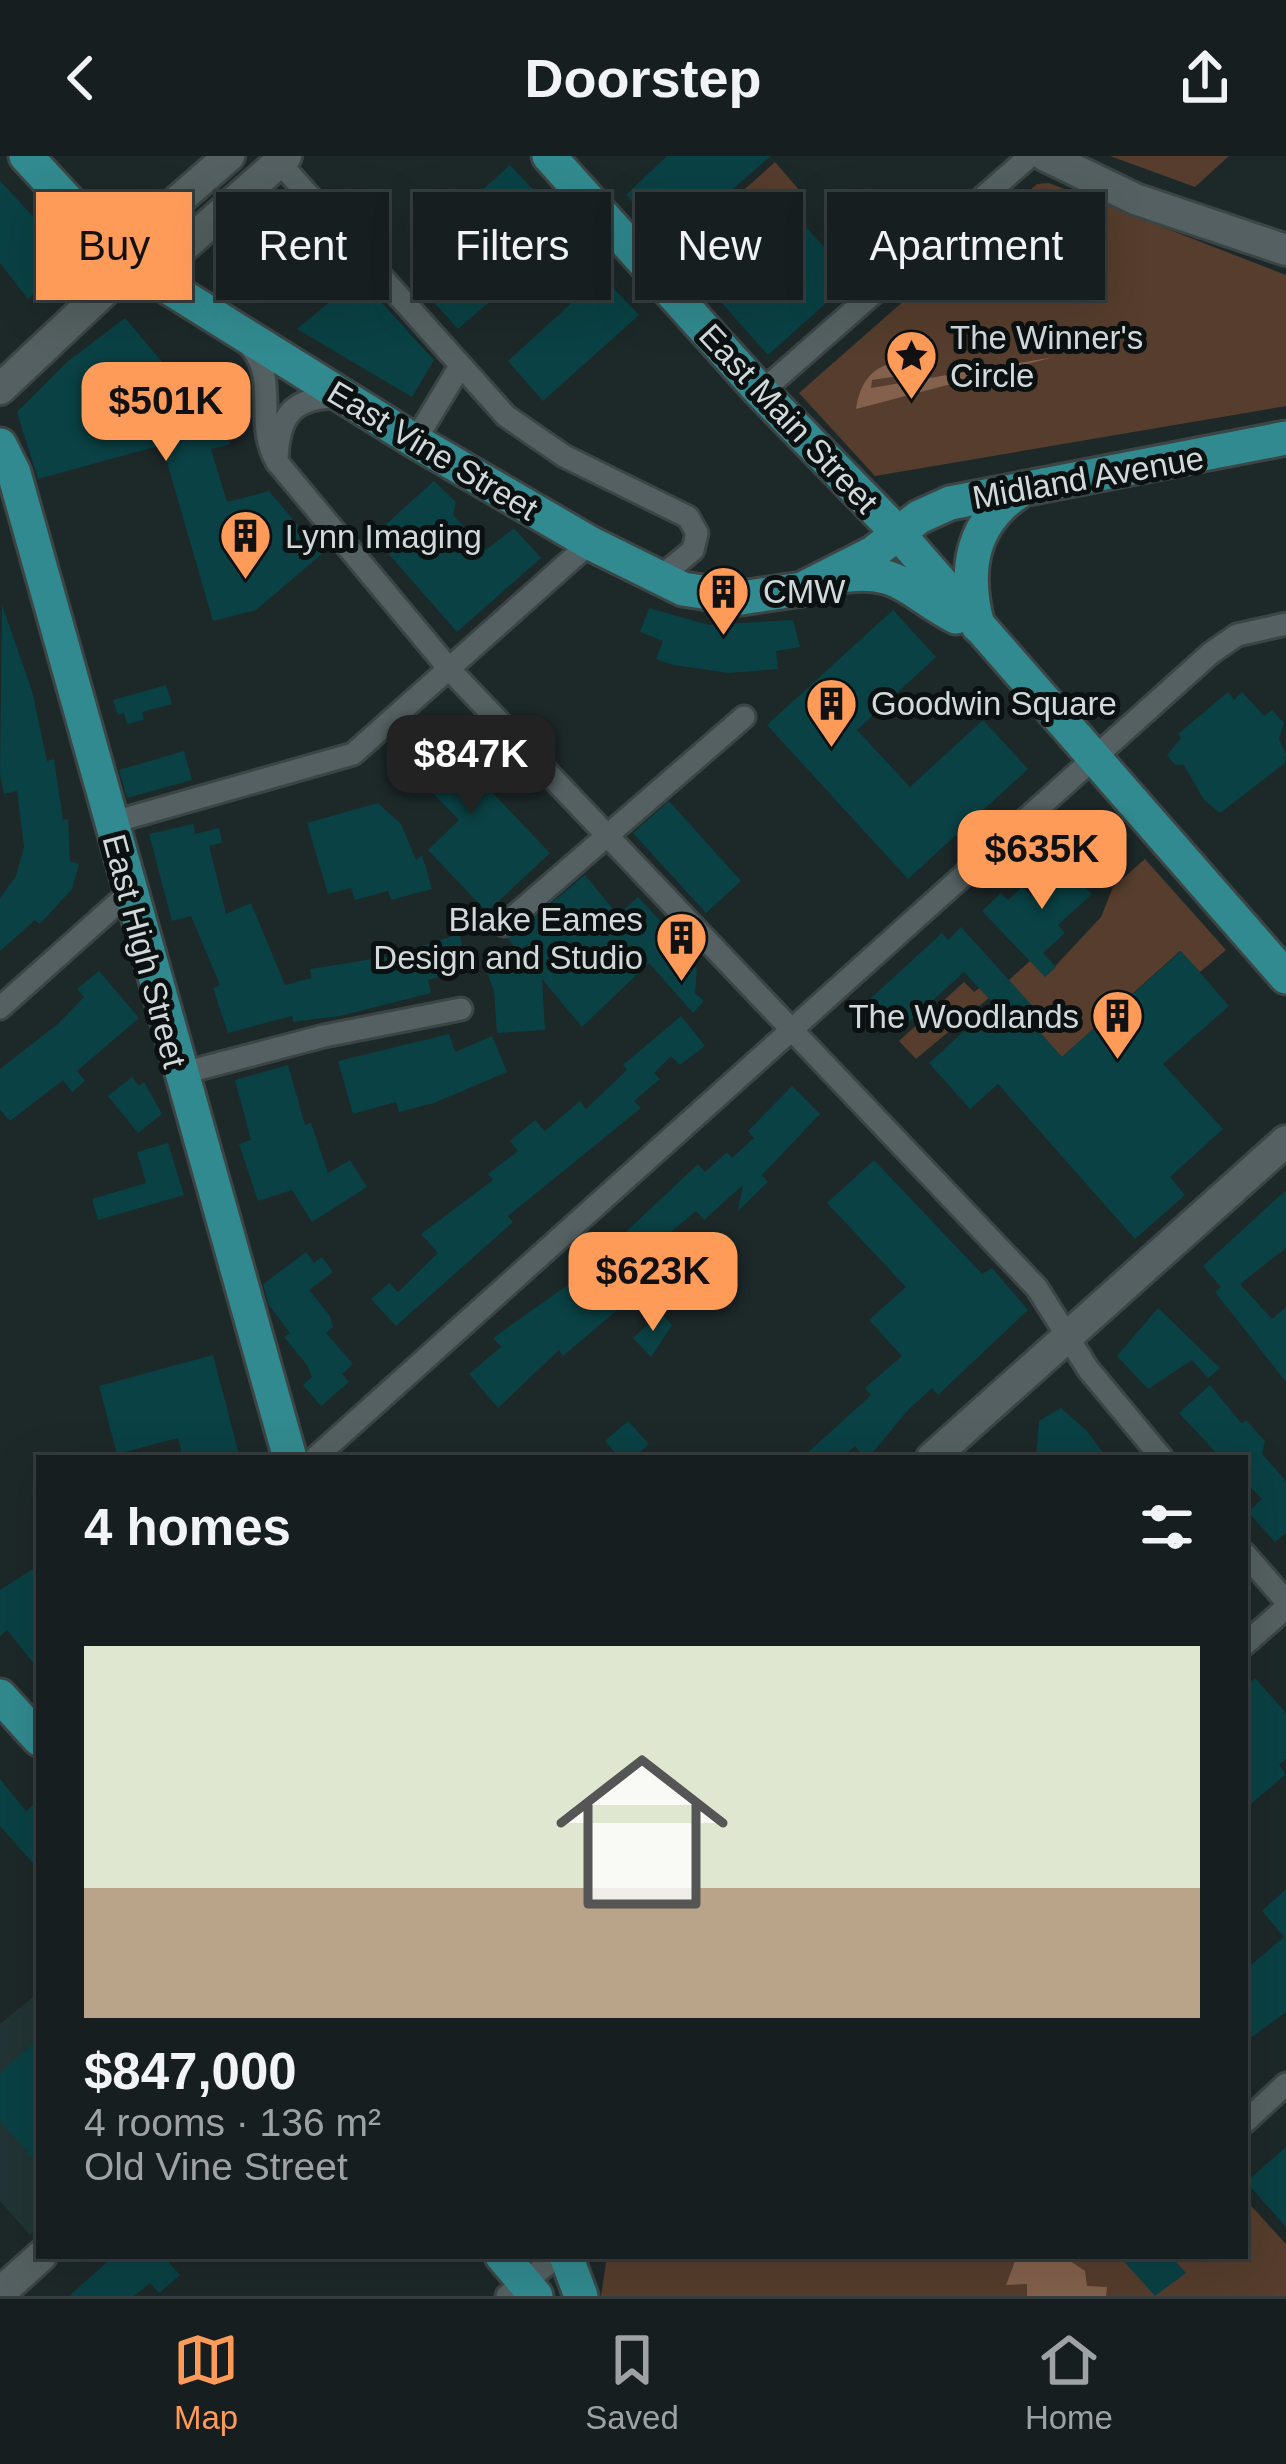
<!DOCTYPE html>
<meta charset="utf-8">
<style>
body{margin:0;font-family:Arial,sans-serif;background:#232b2c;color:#f1f3f6;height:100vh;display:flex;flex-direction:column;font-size:45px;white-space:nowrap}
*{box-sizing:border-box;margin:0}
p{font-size:39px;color:#9ea2a4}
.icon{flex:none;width:66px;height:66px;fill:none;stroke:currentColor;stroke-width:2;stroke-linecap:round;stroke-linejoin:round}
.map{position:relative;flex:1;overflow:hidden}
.panel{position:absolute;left:36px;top:1299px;width:1212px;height:804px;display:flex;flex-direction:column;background:#161e1f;border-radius:0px;box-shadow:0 12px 48px #0002,0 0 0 3px #353c3d}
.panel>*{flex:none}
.top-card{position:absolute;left:36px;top:36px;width:1215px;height:108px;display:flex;gap:24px}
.price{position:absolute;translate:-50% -102px;padding:0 27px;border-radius:24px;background:#fe9b59;color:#111;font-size:39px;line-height:78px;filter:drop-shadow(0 3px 6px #0008)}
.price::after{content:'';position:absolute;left:50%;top:72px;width:36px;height:27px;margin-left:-18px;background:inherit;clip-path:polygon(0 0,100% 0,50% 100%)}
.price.active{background:#222;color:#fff}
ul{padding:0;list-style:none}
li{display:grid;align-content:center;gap:24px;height:636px;padding:0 48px}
li span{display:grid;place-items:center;height:372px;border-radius:0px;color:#555}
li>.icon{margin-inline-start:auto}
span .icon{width:216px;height:216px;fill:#fffc;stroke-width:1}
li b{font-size:51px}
h2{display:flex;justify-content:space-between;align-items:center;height:144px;padding:0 48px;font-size:51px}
.tag{padding:0 42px;border-radius:0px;background:#161e1f;box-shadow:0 12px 48px #0002,0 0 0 3px #353c3d;font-size:42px;line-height:108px}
.tag.active{background:#fe9b59;color:#111}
header{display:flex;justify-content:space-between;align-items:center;height:156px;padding:0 48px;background:#161e1f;font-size:54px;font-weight:800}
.tabs{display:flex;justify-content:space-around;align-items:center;height:168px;border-top:3px solid #353c3d;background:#161e1f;font-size:33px;color:#9ea2a4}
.tabs a{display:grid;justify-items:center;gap:6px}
.tabs .active{color:#fe9b59}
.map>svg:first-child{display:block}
.built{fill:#223435}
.green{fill:#563d2d}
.water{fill:#83614c}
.building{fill:#0a4144}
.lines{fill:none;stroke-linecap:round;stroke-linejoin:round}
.street-casing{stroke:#3c4545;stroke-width:27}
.secondary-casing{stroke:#3c4545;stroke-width:36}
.primary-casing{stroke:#3c4545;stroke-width:39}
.street{stroke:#546061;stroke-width:21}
.secondary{stroke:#546061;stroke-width:30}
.primary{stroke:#318a8f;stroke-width:33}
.labels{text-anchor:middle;stroke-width:10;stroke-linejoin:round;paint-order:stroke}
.poi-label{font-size:33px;fill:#d2d9da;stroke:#0b1010;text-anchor:start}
.street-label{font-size:33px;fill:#d2d9da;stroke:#0b1010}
</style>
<header><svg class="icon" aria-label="back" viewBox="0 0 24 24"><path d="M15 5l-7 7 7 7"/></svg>Doorstep<svg class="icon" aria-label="share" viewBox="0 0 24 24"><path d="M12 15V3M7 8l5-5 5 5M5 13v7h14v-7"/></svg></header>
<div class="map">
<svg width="1286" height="2140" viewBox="0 0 1286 2140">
<rect width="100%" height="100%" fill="#1d2829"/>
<path class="built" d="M39 1836V2071L30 2079 0 2045V1868Z"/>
<g class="green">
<path d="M1110 0H1229L1195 31Z"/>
<path d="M775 6 800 35 752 79 726 50Z"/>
<path d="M1049 27 1286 119V250L875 320 799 237 1037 28Z"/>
<path d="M1145 703 1226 794 1200 816 1180 795 1062 901 1038 876 1009 824 1030 805 1046 820 1101 761 1113 731Z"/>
<path d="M964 826 974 836 981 831 990 841 916 903 899 885Z"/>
<path d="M1245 2043 1286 2088V2140H601L607 2100H1245Z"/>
</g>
<g class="water">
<path d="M1054 201 856 253C860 228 870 212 895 206L899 220 872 224 871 232Z"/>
<path d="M1017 2100 1064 2101 1085 2115 1087 2130 1107 2131 1106 2140H1027V2128L1006 2129Z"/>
</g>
<g class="building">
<path d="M667 0H771L714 49 754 93 794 58 853 123 768 199 626 39Z"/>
<path d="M510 9 570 73 568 94 526 130 517 122 458 173 430 142 450 124 420 90Z"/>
<path d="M0 25 73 103 28 143 0 107Z"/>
<path d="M601 120 639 159 543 245 508 205Z"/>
<path d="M359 122 434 204 412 241 297 173Z"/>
<path d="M125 162 231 288 211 293 227 346 269 335 322 398 256 454 213 465 162 289 38 323 17 256 67 206Z"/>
<path d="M434 325 456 346 453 359 486 394 514 372 541 402 457 476 373 380Z"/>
<path d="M2 449 32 535 47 605 54 603 63 664 68 663 70 705 79 708 72 733 40 768 35 764 0 795V742L16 720 24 691 17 635 4 638 0 619Z"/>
<path d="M649 452 709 469 793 464 800 491 776 495 778 513 729 517 673 509 656 503 663 485 640 476Z"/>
<path d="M893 454 936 501 857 574 910 631 983 564 1028 613 908 723 767 569Z"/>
<path d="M166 529 172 548 142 556 144 564 127 568 124 557 118 559 113 544Z"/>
<path d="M1228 536 1234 544 1242 536 1264 560 1272 554 1284 567 1279 583 1286 598 1285 607 1220 657 1204 644 1184 609H1175L1167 599 1181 582 1178 578Z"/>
<path d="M422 566 442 587 462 568 486 593 467 610 550 697 487 756 428 694 459 664 390 593Z"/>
<path d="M184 595 192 624 127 642 119 614Z"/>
<path d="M669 645 741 725 706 757 633 677Z"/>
<path d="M378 647 401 668 416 704 422 699 432 733 391 744 388 735 355 744 351 732 328 738 307 667Z"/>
<path d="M193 668 195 678 219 672 222 687 209 690 226 758 251 747 285 829 311 822 310 813 391 800 459 778 469 813 428 824 431 837 340 860 293 866 292 860 228 877 213 832 220 829 191 760 172 765 149 678Z"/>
<path d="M1081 701 1098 720 1086 732 1092 738 1058 769 1065 777 1043 797 1056 811 1045 821 982 755 1001 737 1008 744 1022 731 1031 740 1065 708 1070 712Z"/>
<path d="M585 719 618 759 638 741 688 794 683 798 697 813 695 837 704 845 693 857 649 807 582 871 542 823 545 874 497 877 494 835 485 812 520 798 508 783Z"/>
<path d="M961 771 1048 867 1039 875 1062 901 1181 795 1229 850 1163 908 1223 973 1170 1021 1185 1039 1135 1083 998 928 970 953 929 907 994 848 964 816 899 875 870 843 942 777 948 784Z"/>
<path d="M99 815 139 862 77 915 85 925 72 936 63 924 10 965 0 954V913L59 867 84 841 77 833Z"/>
<path d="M681 860 705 890 680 909 671 900 654 917 660 923 634 945 641 952 508 1060 513 1066 396 1170 371 1143 389 1127 398 1136 438 1097 421 1078 493 1024 488 1018 518 995 510 985 535 964 545 975 580 945 586 953 627 914 623 909Z"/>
<path d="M449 878 455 896 492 880 507 916 434 947 399 956 396 946 353 958 338 905Z"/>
<path d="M288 909 305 969 311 967 328 1017 350 1004 367 1031 312 1066 292 1034 258 1045 239 988 251 984 235 924Z"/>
<path d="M132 921 139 930 144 926 162 958 138 977 108 940Z"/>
<path d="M792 930 820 958 762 1019 768 1026 738 1055 743 1029 704 1064 696 1055 646 1097 620 1121 627 1129 620 1135 629 1144 563 1200 559 1194 498 1252 469 1218 501 1191 493 1182 576 1123 698 1008 705 1016 727 996 732 1002 754 982 748 975Z"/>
<path d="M168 987 184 1039 98 1064 92 1043 146 1027 137 996Z"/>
<path d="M874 1004 982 1118 992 1112 1028 1154 938 1239 932 1232 907 1255 875 1294 864 1301 855 1290 841 1302H802L871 1239 865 1232 902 1200 869 1164 906 1131 827 1047Z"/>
<path d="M1286 1034V1092L1240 1128 1272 1163 1286 1151V1226L1215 1136 1221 1131 1203 1110Z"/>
<path d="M306 1096 314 1107 322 1101 333 1116 309 1134 330 1160 333 1171 326 1177 353 1208 342 1218 349 1226 321 1250 303 1229 312 1221 307 1209 284 1181 290 1177 269 1149 263 1128Z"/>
<path d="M1158 1152 1220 1212 1208 1222 1192 1204 1148 1233 1117 1200Z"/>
<path d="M661 1157 672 1169 651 1201 633 1182Z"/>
<path d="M213 1199 240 1302H183L178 1282 117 1298 99 1230Z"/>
<path d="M1210 1229 1242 1268 1246 1264 1265 1285 1262 1298 1286 1325V1377L1275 1386 1248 1356 1262 1343 1245 1325V1302H1221L1179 1257Z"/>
<path d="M1061 1252 1086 1274 1107 1302H1036L1039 1265Z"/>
<path d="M628 1265 649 1288 633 1302H620L605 1285Z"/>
<path d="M39 1409V1514L7 1474 0 1480V1434Z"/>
<path d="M1255 1522 1286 1557V1603L1279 1609 1286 1618 1245 1653V1531Z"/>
<path d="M0 1623 26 1655 39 1644V1714L0 1670Z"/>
<path d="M1286 1733V1856L1245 1886V1814L1284 1781 1262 1755Z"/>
<path d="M39 1882V2009L0 1965V1917Z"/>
<path d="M1286 1991V2071L1246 2026Z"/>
<path d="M114 2100H163L180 2119 159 2137 150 2127 134 2140H69Z"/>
<path d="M1119 2100H1171L1186 2117 1155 2140Z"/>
</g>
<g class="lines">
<defs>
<g id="street">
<path d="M279 6 506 260 564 300 688 361 697 377 693 394 658 423"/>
<path d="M251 191C279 225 254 268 277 306L451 515 1037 1132 1088 1213 1162 1302"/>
<path d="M761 236 1030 0"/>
<path d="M415 285 459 212"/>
<path d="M277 306C278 258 293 240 342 241"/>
<path d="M110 667 353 598 590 387"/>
<path d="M504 769 744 561"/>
<path d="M0 852 130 736"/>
<path d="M179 918 324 880 461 853"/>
<path d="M315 1302 1211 497 1237 479 1286 468"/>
<path d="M1245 1398 1286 1445"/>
<path d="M1245 1488 1286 1452"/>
<path d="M1245 1966 1286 1928"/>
<path d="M507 2140 558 2100"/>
</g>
<g id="secondary">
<path d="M1046 0 1135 43 1286 94"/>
<path d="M133 108 165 102 181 93 286 0"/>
<path d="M0 233 133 108 150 69 229 0"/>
<path d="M932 1302 1286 985"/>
<path d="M0 2137 41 2100"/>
</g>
<g id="primary">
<path d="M26 0 102 82 171 133 415 285 590 387 683 433 741 442 802 433 873 397 919 361 950 347 1286 282"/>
<path d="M549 0 761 236 897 376 1286 821"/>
<path d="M0 289 14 317 290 1302"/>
<path d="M840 420C900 411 908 436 956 461"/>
<path d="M978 470C963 414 971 365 1023 333"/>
<path d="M0 1540 39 1583"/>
<path d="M502 2100 536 2140"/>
<path d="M566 2100 581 2140"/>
</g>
</defs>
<use href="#street" class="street-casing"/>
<use href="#secondary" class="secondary-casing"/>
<use href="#primary" class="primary-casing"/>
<use href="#street" class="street"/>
<use href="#secondary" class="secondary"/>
<use href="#primary" class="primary"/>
</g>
<defs>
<symbol id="sight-pin" viewBox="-11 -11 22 30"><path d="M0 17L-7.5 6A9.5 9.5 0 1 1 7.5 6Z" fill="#fe9b59" stroke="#0b1010"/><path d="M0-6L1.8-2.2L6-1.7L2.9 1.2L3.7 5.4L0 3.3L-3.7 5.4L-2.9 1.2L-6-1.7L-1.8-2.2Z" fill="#111"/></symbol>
<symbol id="building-pin" viewBox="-11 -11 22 30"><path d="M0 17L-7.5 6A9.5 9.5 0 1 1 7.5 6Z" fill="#fe9b59" stroke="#0b1010"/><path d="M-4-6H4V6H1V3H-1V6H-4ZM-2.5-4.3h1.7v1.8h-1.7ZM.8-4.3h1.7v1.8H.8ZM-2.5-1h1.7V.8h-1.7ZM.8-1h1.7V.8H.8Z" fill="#111"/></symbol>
</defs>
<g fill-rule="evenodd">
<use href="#sight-pin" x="882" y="170" width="59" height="81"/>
<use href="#building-pin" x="216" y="350" width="59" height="81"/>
<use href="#building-pin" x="694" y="406" width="59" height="81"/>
<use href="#building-pin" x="802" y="518" width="59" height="81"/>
<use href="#building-pin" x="652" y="752" width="59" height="81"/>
<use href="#building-pin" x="1088" y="830" width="59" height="81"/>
</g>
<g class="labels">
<g class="poi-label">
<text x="950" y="193">The Winner's<tspan x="950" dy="38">Circle</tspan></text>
<text x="285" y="392">Lynn Imaging</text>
<text x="763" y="447">CMW</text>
<text x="871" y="559">Goodwin Square</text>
<text x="643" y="775" text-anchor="end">Blake Eames<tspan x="643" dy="38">Design and Studio</tspan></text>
<text x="1079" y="872" text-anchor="end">The Woodlands</text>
</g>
<g class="street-label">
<text transform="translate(789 262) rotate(47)" y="12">East Main Street</text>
<text transform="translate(433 294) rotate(31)" y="12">East Vine Street</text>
<text transform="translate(1088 321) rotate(-10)" y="12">Midland Avenue</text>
<text transform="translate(145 795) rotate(75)" y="12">East High Street</text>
</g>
</g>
</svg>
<b class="price" style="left:166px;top:308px">$501K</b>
<b class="price active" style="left:471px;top:661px">$847K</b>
<b class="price" style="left:1042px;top:756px">$635K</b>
<b class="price" style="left:653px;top:1178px">$623K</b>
<div class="top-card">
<a class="tag active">Buy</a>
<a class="tag">Rent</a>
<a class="tag">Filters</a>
<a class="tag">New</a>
<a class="tag">Apartment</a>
</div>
<section class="panel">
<h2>4 homes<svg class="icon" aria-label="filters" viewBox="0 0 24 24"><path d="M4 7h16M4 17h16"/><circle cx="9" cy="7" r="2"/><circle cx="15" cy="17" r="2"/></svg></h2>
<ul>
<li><span style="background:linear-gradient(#dfe7d0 65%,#b9a48a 0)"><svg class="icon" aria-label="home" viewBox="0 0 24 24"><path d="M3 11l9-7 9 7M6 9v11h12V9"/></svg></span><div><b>$847,000</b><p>4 rooms · 136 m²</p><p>Old Vine Street</p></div></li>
</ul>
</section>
</div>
<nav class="tabs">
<a class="active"><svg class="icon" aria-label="map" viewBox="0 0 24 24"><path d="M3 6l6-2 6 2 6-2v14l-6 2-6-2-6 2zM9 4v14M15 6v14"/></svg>Map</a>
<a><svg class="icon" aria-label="saved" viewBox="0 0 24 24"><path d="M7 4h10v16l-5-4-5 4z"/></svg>Saved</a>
<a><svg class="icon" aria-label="home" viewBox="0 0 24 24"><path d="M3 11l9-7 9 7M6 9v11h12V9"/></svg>Home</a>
</nav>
